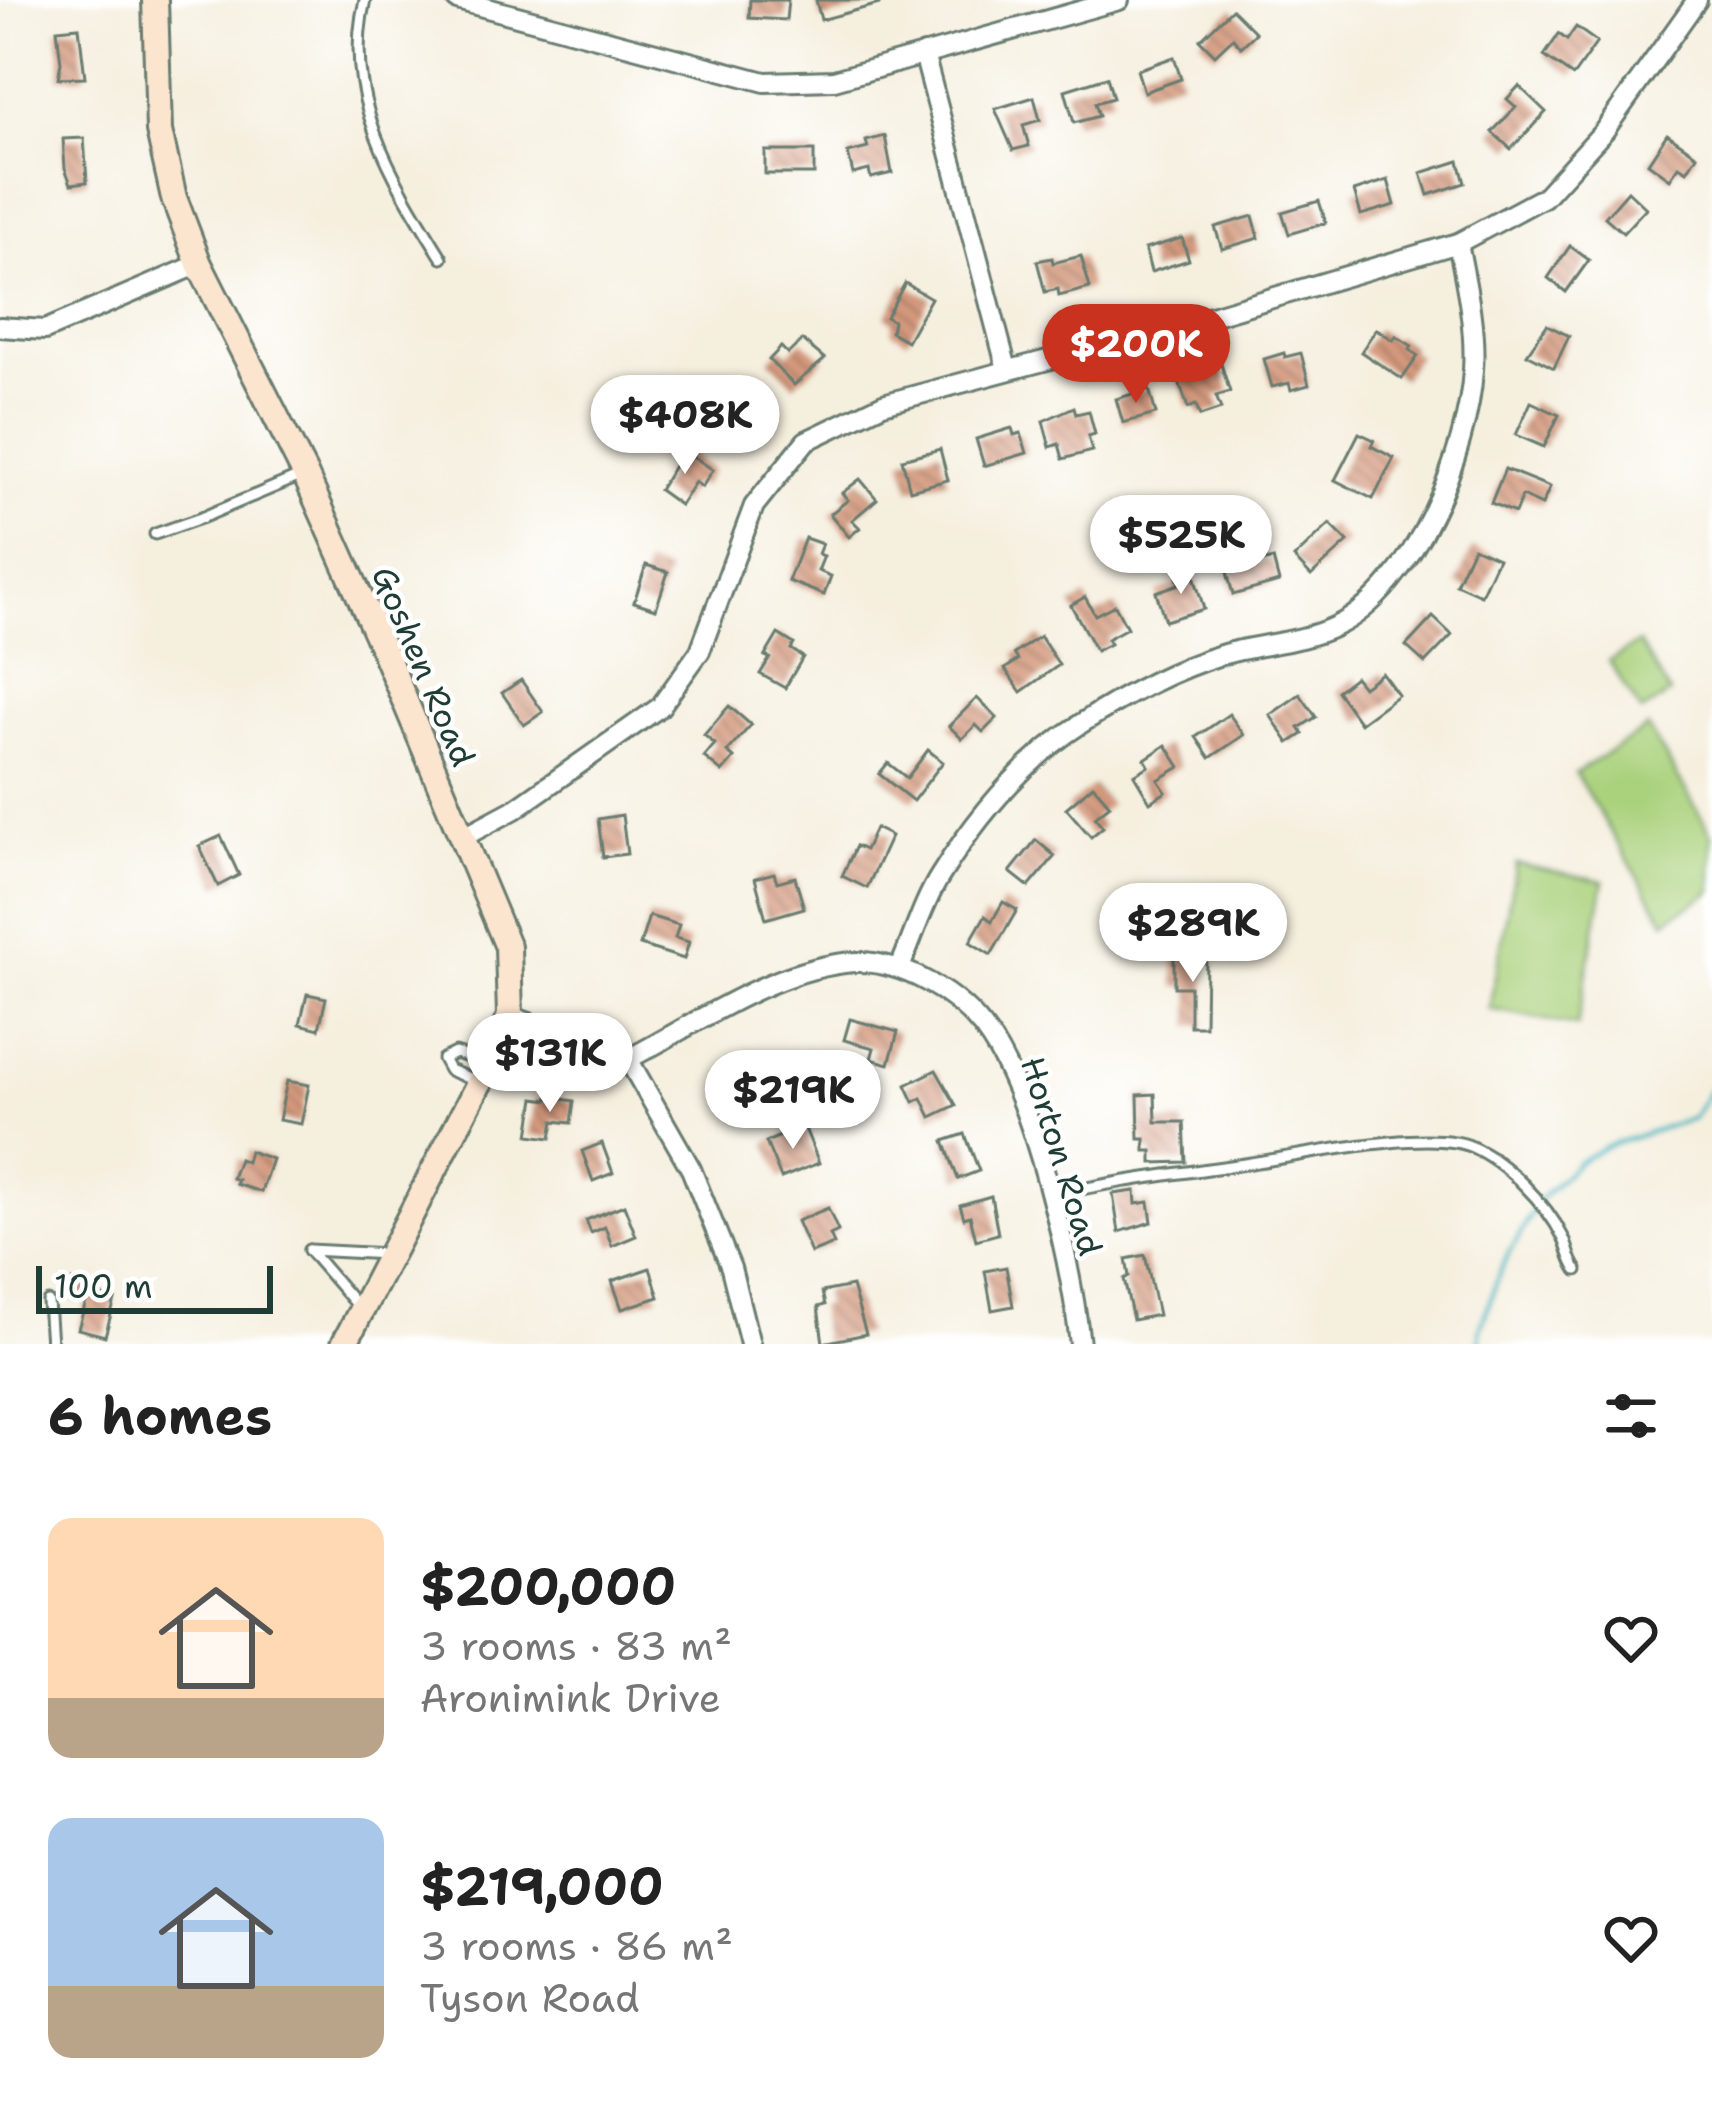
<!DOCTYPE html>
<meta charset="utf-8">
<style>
body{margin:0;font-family:"Shantell Sans",sans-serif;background:#f2f2f2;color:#222;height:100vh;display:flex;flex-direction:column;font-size:45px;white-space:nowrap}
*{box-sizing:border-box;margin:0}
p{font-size:39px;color:#767676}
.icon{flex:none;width:66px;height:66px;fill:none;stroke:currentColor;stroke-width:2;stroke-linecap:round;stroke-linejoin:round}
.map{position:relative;height:1344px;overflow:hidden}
.details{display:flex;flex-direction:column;background:#fff;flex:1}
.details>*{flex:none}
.scale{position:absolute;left:36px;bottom:30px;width:237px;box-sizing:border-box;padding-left:12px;border:6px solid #1f3d34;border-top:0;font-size:33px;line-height:42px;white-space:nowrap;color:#1f3d34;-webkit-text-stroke:9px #fff;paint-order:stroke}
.price{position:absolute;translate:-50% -102px;padding:0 27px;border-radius:42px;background:#fff;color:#222;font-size:39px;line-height:78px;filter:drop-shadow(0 3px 6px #0008)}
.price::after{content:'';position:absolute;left:50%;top:72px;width:36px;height:27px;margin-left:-18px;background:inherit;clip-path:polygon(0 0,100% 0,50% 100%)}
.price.on{background:#c8321e;color:#fff}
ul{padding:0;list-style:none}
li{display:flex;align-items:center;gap:36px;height:300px;padding:0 48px}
li span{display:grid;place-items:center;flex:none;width:336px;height:240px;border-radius:24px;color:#555}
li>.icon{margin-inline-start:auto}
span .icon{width:144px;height:144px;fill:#fffc;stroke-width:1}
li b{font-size:51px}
h2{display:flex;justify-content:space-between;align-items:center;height:144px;padding:0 48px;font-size:51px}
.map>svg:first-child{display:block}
.green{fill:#aad27d;stroke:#648858;stroke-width:3}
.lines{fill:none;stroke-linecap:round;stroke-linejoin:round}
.stream{stroke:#48b6c1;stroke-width:4.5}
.building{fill:url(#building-back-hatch)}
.lane-casing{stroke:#6a7b70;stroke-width:15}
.street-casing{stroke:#6a7b70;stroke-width:24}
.secondary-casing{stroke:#6a7b70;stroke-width:30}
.lane{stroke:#fff;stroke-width:9}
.street{stroke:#fff;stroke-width:18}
.secondary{stroke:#fce5cf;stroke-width:24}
.labels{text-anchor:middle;stroke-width:9;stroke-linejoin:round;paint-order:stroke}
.street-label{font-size:33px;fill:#1f3d34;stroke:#fff}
</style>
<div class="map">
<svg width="1712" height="1344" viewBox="0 0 1712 1344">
<defs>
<pattern id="building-back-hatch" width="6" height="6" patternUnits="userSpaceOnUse" patternTransform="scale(3)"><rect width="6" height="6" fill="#d4997d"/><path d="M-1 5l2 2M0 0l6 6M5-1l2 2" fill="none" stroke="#ab7e67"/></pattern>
</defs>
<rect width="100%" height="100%" fill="#fff"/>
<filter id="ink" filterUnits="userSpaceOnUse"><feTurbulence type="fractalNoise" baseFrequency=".00833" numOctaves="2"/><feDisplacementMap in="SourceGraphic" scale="24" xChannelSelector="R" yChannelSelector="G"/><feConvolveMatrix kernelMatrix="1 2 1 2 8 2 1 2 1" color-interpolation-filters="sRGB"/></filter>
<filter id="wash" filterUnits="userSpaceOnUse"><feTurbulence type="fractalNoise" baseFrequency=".004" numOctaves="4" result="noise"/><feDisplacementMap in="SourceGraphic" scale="48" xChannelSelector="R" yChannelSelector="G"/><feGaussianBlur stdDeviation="2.7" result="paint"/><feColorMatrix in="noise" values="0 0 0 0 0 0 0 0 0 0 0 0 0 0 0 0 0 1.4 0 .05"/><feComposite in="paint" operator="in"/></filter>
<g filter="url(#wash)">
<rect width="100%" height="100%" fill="#f5efde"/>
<g class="green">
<path d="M1639 643 1670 694 1641 712 1609 661Z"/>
<path d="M1648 728 1712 834V892L1665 921 1575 773Z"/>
<path d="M1516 864 1604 881 1577 1026 1489 1009Z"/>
</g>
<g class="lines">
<path class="stream" d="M1480 1344V1329L1501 1269 1539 1200 1577 1163 1604 1147 1693 1118 1712 1087"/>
</g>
<g id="blocks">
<g class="building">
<path d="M750 0H788L786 20 749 18Z"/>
<path d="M816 0H879V4L821 20Z"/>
<path d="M1232 9 1256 33 1241 47 1233 38 1215 55 1200 40Z"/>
<path d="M79 27 85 77 58 78 61 63 57 29Z"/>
<path d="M1576 27 1597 42 1573 76 1544 56 1559 34 1567 40Z"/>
<path d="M1174 57 1181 79 1144 92 1137 70Z"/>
<path d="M1107 77 1113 98 1095 103 1099 116 1074 123 1065 90Z"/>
<path d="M1519 86 1546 112 1511 149 1492 132 1516 107 1507 99Z"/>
<path d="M1034 97 1040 120 1023 125 1029 146 1013 150 995 109Z"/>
<path d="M1667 134 1697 155 1687 171 1679 166 1670 179 1648 163Z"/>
<path d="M885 136 892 173 871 178 869 170 853 174 848 153 868 148 866 141Z"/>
<path d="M84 138 87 182 71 184 65 168 63 139Z"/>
<rect x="765" y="151" width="49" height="23"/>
<path d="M1459 161 1465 183 1428 195 1421 173Z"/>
<path d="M1388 180 1395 205 1361 215 1354 191Z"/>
<path d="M1628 191 1646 208 1623 233 1605 217Z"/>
<path d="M1319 201 1326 223 1289 234 1282 212Z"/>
<path d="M1253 216 1259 238 1222 249 1215 227Z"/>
<path d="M1182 238 1189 260 1151 272 1145 249Z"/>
<path d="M1570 246 1589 260 1566 292 1548 278Z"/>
<path d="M1081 256 1090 288 1059 296 1058 289 1045 292 1037 261 1052 258 1053 263Z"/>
<path d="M905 283 931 298 907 341 891 332 893 321 886 317Z"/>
<path d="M1547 325 1569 336 1554 368 1527 354Z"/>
<path d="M1376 329 1393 340 1396 336 1412 346 1410 350 1418 356 1402 379 1361 352Z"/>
<path d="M802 340 825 359 794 385 769 360 781 347 788 354Z"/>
<path d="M1284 353 1285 357 1301 353 1309 385 1291 390 1289 383 1272 387 1264 359Z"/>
<path d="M1221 364 1230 392 1216 396 1221 409 1200 416 1196 405 1188 408 1178 379Z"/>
<path d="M1149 389 1156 414 1123 423 1116 399Z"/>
<path d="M738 393 762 416 734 439 716 422Z"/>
<path d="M1531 402 1559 415 1544 447 1516 435Z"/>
<path d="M1074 407 1076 414 1089 411 1095 434 1088 436 1092 451 1063 459 1059 444 1050 447 1043 421Z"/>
<path d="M1012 428 1014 435 1021 433 1027 453 984 466 976 439Z"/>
<path d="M1359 433 1374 440 1371 446 1394 458 1373 499 1335 480Z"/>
<path d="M940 449 948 480 910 490 902 459Z"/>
<path d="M684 450 713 470 702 487 695 482 680 505 659 490Z"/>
<path d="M1505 469 1550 487 1542 505 1522 496 1515 513 1491 503Z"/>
<path d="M860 479 877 499 852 520 860 528 849 537 830 514 848 500 842 493Z"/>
<path d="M1330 524 1348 542 1311 576 1294 558Z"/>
<path d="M805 538 822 544 818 554 824 556 818 571 831 576 824 595 788 581Z"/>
<path d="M1473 547 1498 558 1481 595 1456 584Z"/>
<path d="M1273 559 1279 582 1233 595 1227 572Z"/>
<path d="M646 565 668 572 656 609 634 602Z"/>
<path d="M1192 569 1204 609 1165 621 1156 592 1179 584 1176 574Z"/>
<path d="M1085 597 1095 615 1115 605 1127 628 1107 639 1110 644 1096 651 1071 605Z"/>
<path d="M1433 617 1452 635 1425 663 1406 646Z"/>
<path d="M778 634 794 644 791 649 803 657 785 688 760 674 770 658 765 656Z"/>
<path d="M1040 636 1059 665 1021 692 1005 669 1018 660 1014 654Z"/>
<path d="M1382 673 1398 695 1360 723 1337 691 1355 677 1363 687Z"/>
<path d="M521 680 543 712 524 725 502 693Z"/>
<path d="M1300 694 1316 717 1299 728 1303 734 1289 743 1270 715Z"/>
<path d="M977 698 997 718 983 732 976 725 962 739 949 726Z"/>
<path d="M729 706 751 725 727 752 734 758 722 772 704 757 715 744 704 735Z"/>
<path d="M1229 714 1244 735 1210 758 1196 737Z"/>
<path d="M1166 745 1180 767 1158 780 1166 792 1150 802 1134 775 1149 766 1145 759Z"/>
<path d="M928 750 943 762 913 801 879 774 888 763 907 778Z"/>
<path d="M1093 785 1110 805 1095 817 1103 827 1091 837 1066 808Z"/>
<path d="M622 815 627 854 603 857 598 819Z"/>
<path d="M875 828 891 836 867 888 842 876 856 846 865 850Z"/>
<path d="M221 836 239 875 218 886 199 846Z"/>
<path d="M1036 840 1055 856 1029 887 1010 872Z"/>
<path d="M774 873 777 882 795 877 804 908 766 919 755 878Z"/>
<path d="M1003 902 1017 910 991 955 970 942 985 916 992 921Z"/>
<path d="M649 916 679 925 675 938 689 942 684 959 640 945Z"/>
<path d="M1174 956H1206L1205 1026H1190V987H1174Z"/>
<path d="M307 994 326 998 319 1029 300 1024Z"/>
<path d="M850 1019 898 1032 889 1064 871 1059 874 1048 844 1040Z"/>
<path d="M742 1063 751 1080 769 1070 776 1082 760 1090 765 1099 741 1112 721 1074Z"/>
<path d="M936 1070 956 1105 931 1117 922 1098 914 1102 906 1085Z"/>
<path d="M287 1081 309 1085 301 1124 279 1120Z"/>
<path d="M1155 1094 1156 1122H1184L1186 1162 1152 1163V1151H1145V1139H1139L1138 1095Z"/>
<path d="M549 1097 574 1101 571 1123 554 1121 551 1138 529 1135 535 1098 548 1100Z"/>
<path d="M804 1126 819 1163 781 1178 766 1142Z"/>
<path d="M965 1134 979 1171 958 1179 944 1141Z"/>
<path d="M602 1143 613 1173 593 1181 582 1151Z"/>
<path d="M249 1151 272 1159 261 1192 236 1184 238 1180 232 1178 239 1159 246 1162Z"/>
<path d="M1135 1191 1136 1204 1149 1202 1152 1222 1119 1232 1113 1194Z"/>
<path d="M991 1196 998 1234 976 1240 970 1216 964 1218 960 1205Z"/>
<path d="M624 1205 636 1236 612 1246 605 1227 591 1233 586 1220Z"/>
<path d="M828 1208 838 1231 830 1235 834 1244 811 1253 797 1221Z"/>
<path d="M1145 1255 1158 1315 1133 1320 1124 1279 1129 1276 1126 1259Z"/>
<path d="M1006 1267 1013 1306 992 1310 985 1271Z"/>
<path d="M650 1268 659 1297 622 1309 612 1281Z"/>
<path d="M72 1281 98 1288 96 1294 115 1300 105 1336 78 1329 86 1302 67 1297Z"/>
<path d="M852 1286 866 1334 823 1343 818 1307 825 1305 822 1292Z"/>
</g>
</g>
</g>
<g filter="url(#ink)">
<use href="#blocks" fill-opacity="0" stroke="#6a7b70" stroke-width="3"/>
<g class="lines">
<defs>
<g id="lane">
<path d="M365 0C341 97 393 179 442 258"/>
<path d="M155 534 201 518 305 474"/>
<path d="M479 1082 449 1070 443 1059 455 1053 485 1062"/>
<path d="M1050 1196C1116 1180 1184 1173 1251 1163 1301 1156 1429 1127 1472 1147 1506 1162 1546 1203 1563 1237 1569 1249 1569 1259 1577 1270"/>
<path d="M309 1250 388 1254"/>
<path d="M309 1250 359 1308"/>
<path d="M48 1302 51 1344"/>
</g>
<g id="street">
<path d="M457 0 765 82 834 80 1119 0"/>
<path d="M924 54 1007 369"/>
<path d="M0 327 45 330 199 264"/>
<path d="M461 838 515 809 660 707 700 651 754 506 806 441 883 404 1208 317 1458 243 1544 197 1604 131 1697 0"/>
<path d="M900 967C913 938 923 903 940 876 976 818 1024 760 1082 723 1125 695 1172 670 1221 655 1258 644 1301 643 1336 626 1414 589 1468 452 1473 370 1476 328 1466 284 1458 243"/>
<path d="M510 1016 628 1059 691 1169 731 1268 750 1344"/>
<path d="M628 1059C696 1024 766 973 844 963 898 956 962 994 991 1039 1035 1106 1071 1263 1080 1344"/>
</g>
<path id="secondary" d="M155 0 159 131 174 198 199 264 305 474 384 651 508 947 510 1016 489 1064 344 1344"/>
</defs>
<use href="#lane" class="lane-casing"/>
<use href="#street" class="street-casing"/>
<use href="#secondary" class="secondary-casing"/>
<use href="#lane" class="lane"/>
<use href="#street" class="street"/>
<use href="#secondary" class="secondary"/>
</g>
</g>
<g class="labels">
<g class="street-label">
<text transform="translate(424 666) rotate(67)" y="12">Goshen Road</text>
<text transform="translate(1062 1156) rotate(73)" y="12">Horton Road</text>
</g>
</g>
</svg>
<div class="scale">100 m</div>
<b class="price on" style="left:1136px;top:406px">$200K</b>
<b class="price" style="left:685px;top:477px">$408K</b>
<b class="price" style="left:1181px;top:597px">$525K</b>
<b class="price" style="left:1193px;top:985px">$289K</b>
<b class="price" style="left:550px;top:1115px">$131K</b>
<b class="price" style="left:793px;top:1152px">$219K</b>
</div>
<section class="details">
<h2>6 homes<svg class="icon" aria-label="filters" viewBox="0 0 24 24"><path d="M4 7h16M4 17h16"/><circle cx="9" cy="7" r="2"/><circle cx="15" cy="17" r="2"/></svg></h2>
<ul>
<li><span style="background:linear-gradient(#ffd9b3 75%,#b9a48a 0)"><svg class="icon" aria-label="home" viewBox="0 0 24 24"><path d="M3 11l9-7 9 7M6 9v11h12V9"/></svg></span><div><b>$200,000</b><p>3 rooms · 83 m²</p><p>Aronimink Drive</p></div><svg class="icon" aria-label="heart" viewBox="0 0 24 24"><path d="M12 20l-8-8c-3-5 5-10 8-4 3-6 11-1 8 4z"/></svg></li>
<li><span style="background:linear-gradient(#a9c7e8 70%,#b9a48a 0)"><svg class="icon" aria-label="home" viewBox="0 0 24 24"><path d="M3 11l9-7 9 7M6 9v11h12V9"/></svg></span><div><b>$219,000</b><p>3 rooms · 86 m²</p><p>Tyson Road</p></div><svg class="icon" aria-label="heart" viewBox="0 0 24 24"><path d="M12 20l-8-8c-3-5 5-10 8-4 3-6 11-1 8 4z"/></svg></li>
</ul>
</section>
